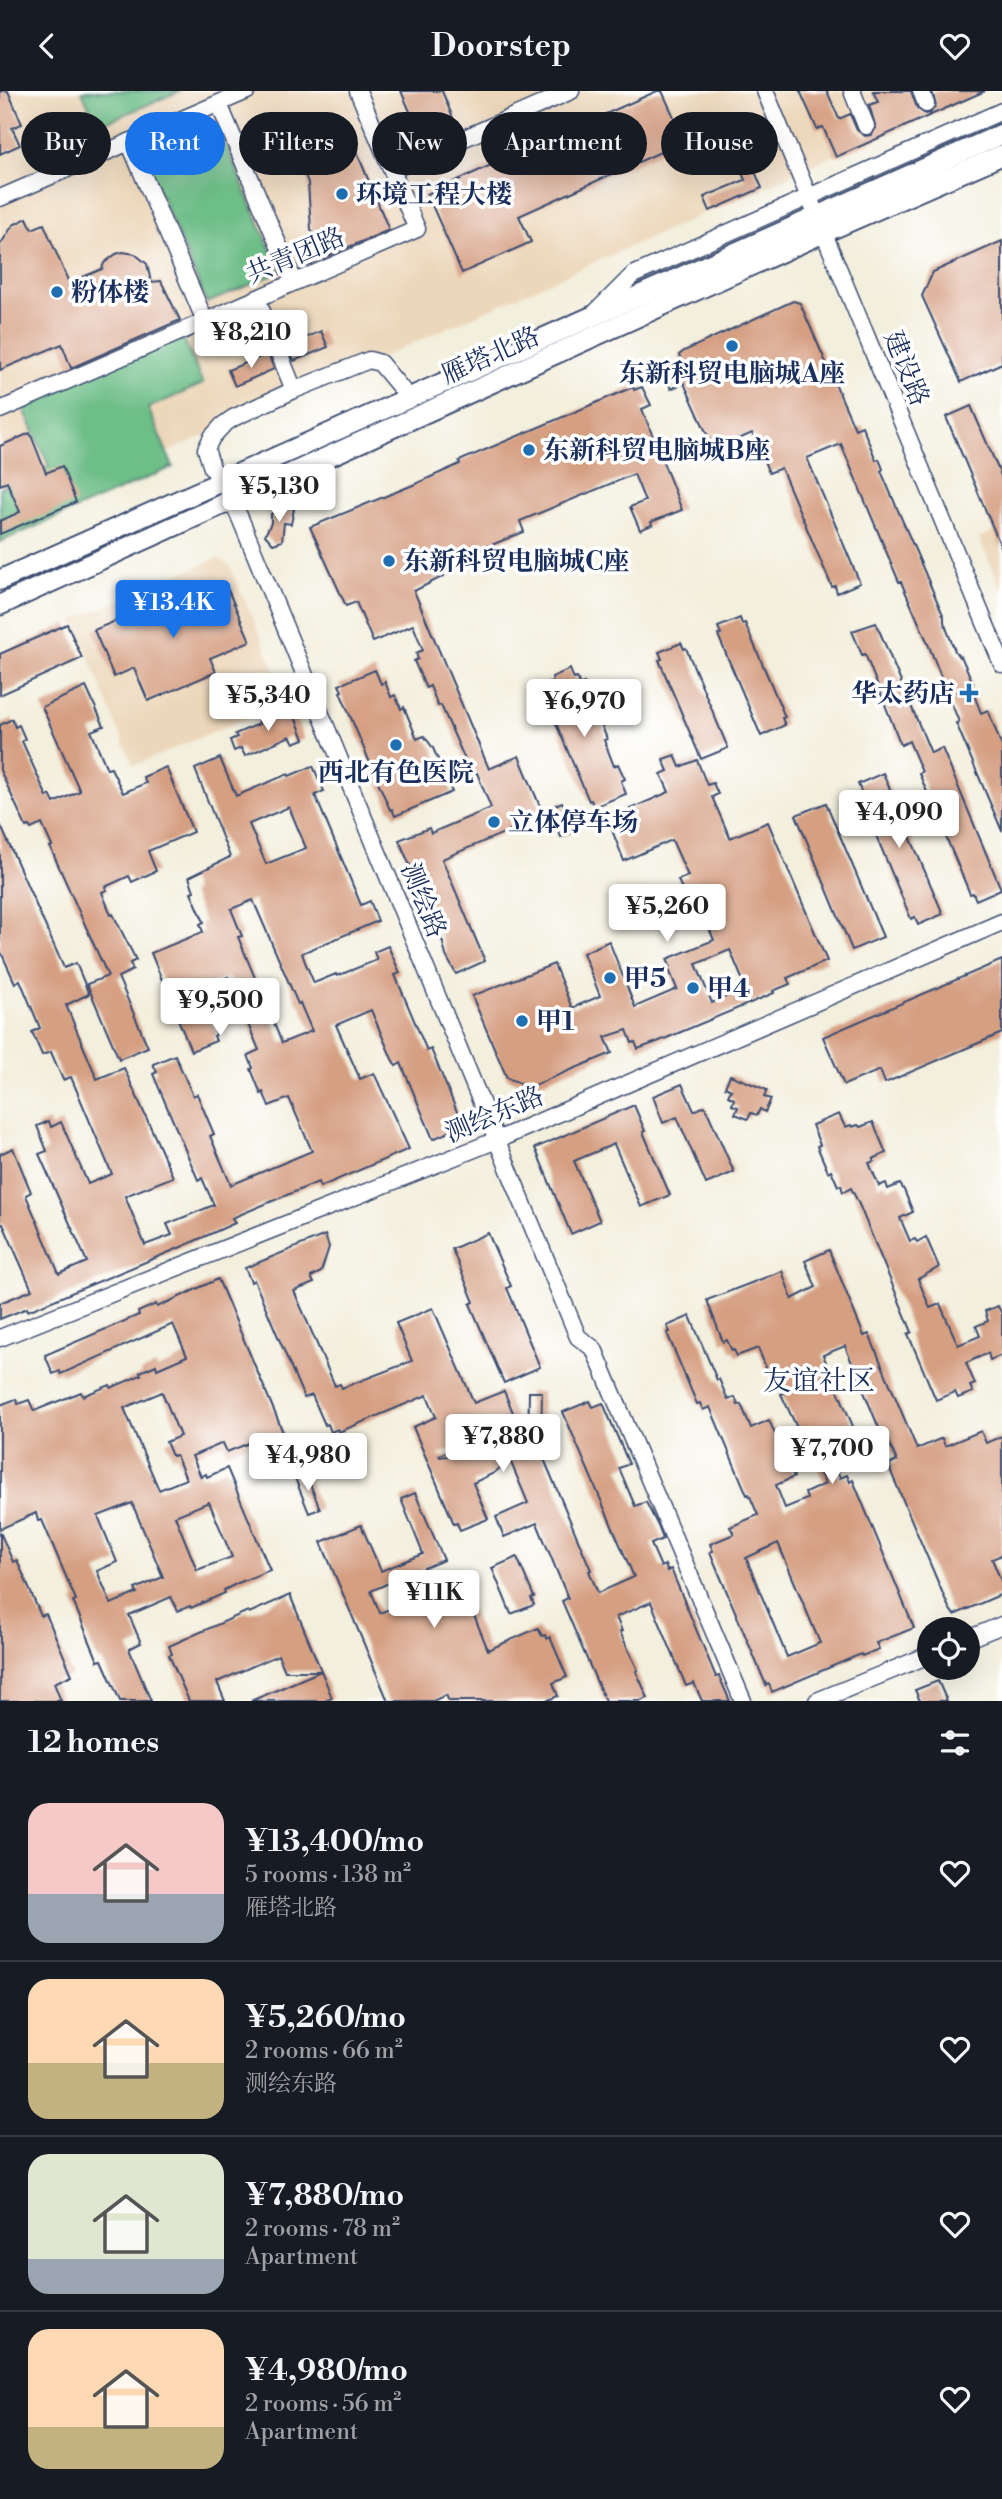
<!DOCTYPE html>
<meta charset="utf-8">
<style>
body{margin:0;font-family:"Libre Bodoni","Noto Serif SC",serif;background:#242831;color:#f1f3f6;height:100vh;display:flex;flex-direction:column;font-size:26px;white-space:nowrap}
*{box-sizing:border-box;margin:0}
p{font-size:23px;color:#9ea1a6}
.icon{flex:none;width:38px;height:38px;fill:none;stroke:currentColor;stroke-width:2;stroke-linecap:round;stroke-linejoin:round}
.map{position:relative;height:1610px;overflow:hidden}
.drawer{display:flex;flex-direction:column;background:#171b24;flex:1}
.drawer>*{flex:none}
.banner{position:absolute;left:21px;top:21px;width:961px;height:63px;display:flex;gap:14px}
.tools{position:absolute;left:917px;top:1526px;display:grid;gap:14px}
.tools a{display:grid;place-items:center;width:63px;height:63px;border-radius:50%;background:#171b24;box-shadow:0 7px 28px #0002;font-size:35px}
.price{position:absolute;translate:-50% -60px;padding:0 16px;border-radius:7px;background:#fff;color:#222;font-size:23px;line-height:46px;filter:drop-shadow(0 2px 4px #0008)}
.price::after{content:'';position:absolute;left:50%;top:42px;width:21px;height:16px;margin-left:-10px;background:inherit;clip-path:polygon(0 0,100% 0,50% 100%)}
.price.current{background:#1a73e8;color:#fff}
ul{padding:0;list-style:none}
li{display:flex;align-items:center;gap:21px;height:175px;padding:0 28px}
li+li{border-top:2px solid #363941}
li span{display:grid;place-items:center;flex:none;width:196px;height:140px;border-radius:21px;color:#555}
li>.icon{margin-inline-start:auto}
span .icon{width:84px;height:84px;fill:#fffc;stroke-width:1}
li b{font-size:30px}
h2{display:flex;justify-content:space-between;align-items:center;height:84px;padding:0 28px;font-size:30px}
.chip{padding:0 24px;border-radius:32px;background:#171b24;box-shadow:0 7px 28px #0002;font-size:24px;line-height:63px}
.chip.current{background:#1a73e8;color:#fff}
header{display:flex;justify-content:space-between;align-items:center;height:91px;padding:0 28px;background:#171b24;font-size:32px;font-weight:600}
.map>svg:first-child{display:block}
.built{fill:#ecd7ba}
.forest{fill:#6ebe88;stroke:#447673;stroke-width:2}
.building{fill:#d59f82;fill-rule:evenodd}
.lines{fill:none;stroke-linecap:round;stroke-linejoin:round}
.minor-casing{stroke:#3b4c71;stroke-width:19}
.major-casing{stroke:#3b4c71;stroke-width:23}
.minor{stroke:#fff;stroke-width:16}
.major{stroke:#fff;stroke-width:19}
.poi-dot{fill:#1f6fb2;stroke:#fff;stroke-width:2.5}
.labels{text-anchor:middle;stroke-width:7;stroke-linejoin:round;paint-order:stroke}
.poi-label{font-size:26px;font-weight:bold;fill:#1b2f5e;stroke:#fff;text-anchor:start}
.street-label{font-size:26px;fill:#1b2f5e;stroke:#fff}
.neighbourhood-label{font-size:28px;fill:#1b2f5e;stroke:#fff}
</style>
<header><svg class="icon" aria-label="back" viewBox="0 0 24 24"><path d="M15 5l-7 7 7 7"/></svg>Doorstep<svg class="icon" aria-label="heart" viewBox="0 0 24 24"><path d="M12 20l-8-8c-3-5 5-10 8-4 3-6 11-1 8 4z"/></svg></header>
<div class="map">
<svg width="1002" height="1610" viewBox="0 0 1002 1610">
<rect width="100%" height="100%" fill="#fff"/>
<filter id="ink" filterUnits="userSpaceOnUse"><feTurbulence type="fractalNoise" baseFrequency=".0143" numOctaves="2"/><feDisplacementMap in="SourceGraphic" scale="14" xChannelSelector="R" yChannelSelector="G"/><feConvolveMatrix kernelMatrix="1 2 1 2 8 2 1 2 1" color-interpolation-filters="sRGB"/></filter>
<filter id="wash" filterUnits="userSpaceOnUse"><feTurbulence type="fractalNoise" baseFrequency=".00686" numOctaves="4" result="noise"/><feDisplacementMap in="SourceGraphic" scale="28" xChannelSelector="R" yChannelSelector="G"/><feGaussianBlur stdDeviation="1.57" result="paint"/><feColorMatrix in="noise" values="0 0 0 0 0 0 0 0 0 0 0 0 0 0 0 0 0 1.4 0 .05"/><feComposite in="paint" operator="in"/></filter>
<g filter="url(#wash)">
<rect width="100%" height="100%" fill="#f3efdd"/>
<g class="built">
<path d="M0 0H979L0 436Z"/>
<path d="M1002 437V500L979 447Z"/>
<path d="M218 467 230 475 288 609 133 675 74 529Z"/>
</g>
<g class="forest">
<path d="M82 0H180L97 35Z"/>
<path d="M218 36 280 181 207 212 145 67Z"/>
<path d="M180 239 203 293 148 317 173 376 0 451V397L49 375 20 309Z"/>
</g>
<g id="blocks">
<g class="building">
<path d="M0 0H8L22 33 12 37 20 54 0 63Z"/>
<path d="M401 0H442L455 32 421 46Z"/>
<path d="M657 0H662L685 50 519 125 531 151 462 182 427 103 529 57 524 46 542 38 546 47 549 46 550 48Z"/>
<path d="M800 0H827L839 28 850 23 857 39 865 45 871 44 876 37 869 14 878 11 873 0H911L917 17 925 23 930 22 936 15 932 0H985L836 66 823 36 817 38Z"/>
<path d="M340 35 349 56 354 54 389 139 323 167 311 138 308 92 294 54Z"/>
<path d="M741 48 762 97 710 120 704 106 745 89 730 53Z"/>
<path d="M27 127 32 138 44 133 69 192 102 178 104 172 116 163 123 161 135 163 147 173 151 191 161 190 180 229 71 277 62 253 0 279V154L13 134Z"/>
<path d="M1002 150V272L961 291 922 205 933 181Z"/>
<path d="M793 210 800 212 855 338 862 335 876 369 879 368 883 378 881 380 944 526V531L955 560 959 566 961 565 973 592 970 593 981 622 988 619 996 640 1002 656V740L956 632 959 631 926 548 901 491H899L841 353 807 367 860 492 837 502 835 495 832 496 781 377 769 382 752 342 714 359 684 292 671 298 664 284 684 275 679 264 684 260Z"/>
<path d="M321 240 328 256 294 270 287 255Z"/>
<path d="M268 263 274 278 235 295 228 279Z"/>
<path d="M633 296 634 299 642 296 651 314 642 318 682 419 651 431 652 434 640 439 630 416 645 410 634 383 520 430 524 441 451 470 453 473 442 478 444 485 414 500 489 678 519 665 544 725 442 768 485 870 456 883 446 865 443 852 399 749 429 737 431 742 491 717 477 682 474 683 466 671 441 614 438 615 430 595 426 597 414 570 418 568 416 562 423 559 413 534 373 551 356 511 346 515 310 436 413 394 460 373 459 370Z"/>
<path d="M971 315 1002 387V458L946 326Z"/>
<path d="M30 342 46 382 62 375 76 411 0 443V430L20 421 7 391 0 394V355Z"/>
<path d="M286 414 294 418 291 433 284 432 282 450 273 453 265 444 271 432V423Z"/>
<path d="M200 494 206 509 228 499 250 550 210 567 216 581 148 610 134 577 114 586 94 539Z"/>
<path d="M740 527 742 533 745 532 785 626 782 627 785 634 761 645 718 544 721 543 718 536Z"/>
<path d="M876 532 931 662 942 657 1001 798 976 809 973 802 970 803 919 682 922 681 909 650 901 654 865 563 862 564 852 540Z"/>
<path d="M67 533 82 567 0 604V563Z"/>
<path d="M681 552 684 558 686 557 728 657 701 668 659 569 662 568 659 561Z"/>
<path d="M570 578 574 588 577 587 580 594 584 592 590 607 586 609 597 634 601 633 607 648 604 649 614 675 618 673 625 688 621 690 626 703 594 716 591 709 589 710 543 602 545 601 542 594 553 590 552 586Z"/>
<path d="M375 579 381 593 385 591 391 606 395 604 401 618 404 616 417 648 424 645 433 657 452 701 395 725 392 718 390 719 340 601 342 600 339 594Z"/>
<path d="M86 596 104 635 91 640 107 678 111 677 123 702 146 692 143 686 166 676 193 741 148 760 156 780 132 791 129 785 105 796 107 799 102 801 111 824 113 823 136 869 130 872 133 879 118 886 148 956 119 968 87 893 108 885 50 756 52 755 42 733 31 738 29 735 26 736 0 679V634L12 628 15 636 19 634 25 648 22 650 47 706 50 704 54 712 80 700 42 616Z"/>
<path d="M291 616 304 648 294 652 290 645 245 665 241 657 234 660 230 649 237 646 235 643 259 633 258 630Z"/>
<path d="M675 664 680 676 697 669 707 694 713 692 718 703 712 706 730 747 768 731 827 870 787 887 790 893 773 900 774 902 657 951 638 958 635 951 632 952 627 939 605 946 612 962 530 996 507 987 472 905 554 873 572 917 600 905 583 862 609 850 635 916 677 898 668 876 670 875 667 868 714 849 700 816 691 819 678 789 688 785 672 749 624 770 612 739 634 730 630 718 669 701 661 683 668 680 663 668ZM730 859 746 897 712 912 696 873Z"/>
<path d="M220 667 236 705 288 683 289 685 313 675 324 700 315 704 361 814 370 810 378 830 302 862 305 871 314 892 336 883 337 885 377 869 374 861 388 855 400 882 395 884 427 960 431 958 463 1035 433 1048 401 972 396 975 392 968 371 919 336 934 360 988 374 982 409 1058 320 1096 318 1091 232 1127 235 1132 179 1157 28 1220 27 1217 0 1228V1212L32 1199 3 1133 0 1134V1063L13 1057 31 1101 26 1104 27 1107 59 1183 87 1171 39 1063 47 1060 37 1035 49 1030 51 1036 61 1031 88 1093 112 1083 71 986 63 989 51 961 42 964 32 941 40 937 20 889 15 892 0 859V733L64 877 76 872 89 903 66 914 97 988 124 977 173 1086 125 1105 145 1154 172 1144 167 1133 214 1114 202 1087 198 1089 153 983 157 981 153 973 175 964 193 1005 197 1003 214 1043 210 1045 231 1094 312 1060 289 1007 269 1015 263 1001 261 1003 251 978 253 977 248 964 259 959 228 886 197 899 217 943 214 945 216 950 191 960 151 862 203 841 200 833 204 831 191 801 194 800 189 786 230 766 195 678ZM289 716 306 757 266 773 249 733ZM253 809 298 913 300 912 312 940 282 952 238 846 242 845 231 818Z"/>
<path d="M883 682 943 823 918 834 915 826 911 828 860 706 863 705 858 693Z"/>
<path d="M562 711 574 741 561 746 549 717Z"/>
<path d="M826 712 883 846 852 859 796 724Z"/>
<path d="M1002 869V942L885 992 880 979 844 994 823 946Z"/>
<path d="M730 984 767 999 764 1006 771 1008 765 1021 760 1018 757 1024 751 1022 748 1028 735 1023 738 1016 732 1014 734 1008 728 1005 731 999 725 996Z"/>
<path d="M682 993 694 1020 705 1015 734 1081 706 1093 677 1026 663 1032 653 1005Z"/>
<path d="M634 1014 645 1040 643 1041 670 1104 641 1116 614 1053 574 1070 600 1130 571 1143 535 1057Z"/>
<path d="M839 1023 845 1036 851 1034 852 1036 858 1034 860 1036 873 1031 886 1062 873 1068 874 1070 869 1072 879 1095 886 1092 888 1098 900 1093 904 1099 913 1121 900 1127 910 1150 915 1148 917 1151 926 1146 939 1176 918 1188 930 1217 940 1213 958 1254 980 1245 976 1235 988 1230 985 1220 998 1215 1002 1223V1264L990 1269 988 1262 966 1272 975 1293 970 1295 973 1301 958 1307 955 1301 936 1309 908 1243 912 1241 858 1111 851 1097 843 1101 841 1094 838 1095 831 1079 828 1081 817 1055 820 1054 812 1034Z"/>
<path d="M488 1142 511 1195 507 1197 540 1276 504 1292 470 1213 474 1211 452 1158Z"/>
<path d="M325 1144 329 1156 321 1181 311 1186 314 1192 294 1200 335 1295 340 1293 342 1297 412 1270 396 1232 433 1217 474 1312 504 1300 517 1331 439 1364 440 1366 528 1353 529 1301H542L541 1361 591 1479 589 1480 598 1502 634 1486 563 1321 590 1310 593 1316 603 1312 629 1373 619 1377 635 1415 646 1411 658 1435 663 1448 651 1453 661 1476 665 1474 667 1480 671 1478 716 1586 719 1585 730 1610H702L694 1592 686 1595 651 1511 616 1526 622 1540 620 1541 638 1579 636 1580 648 1607 641 1610H605L562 1510 568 1507 537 1432 504 1446 496 1426 528 1412 510 1369 494 1382 473 1392 488 1428 460 1439 457 1432 454 1433 413 1336 436 1326 427 1304 339 1341 338 1338 331 1341 328 1333 325 1334 312 1304 304 1307 254 1189 251 1191 245 1177Z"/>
<path d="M829 1159 864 1245 869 1243 917 1358 942 1347 945 1355 981 1340 986 1352 1002 1345V1464L992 1468 1002 1492V1503L954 1524 949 1517 891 1381 890 1373 897 1370 886 1346 883 1347 845 1255 823 1264 860 1352 831 1366 840 1387 847 1384 850 1391 853 1389 914 1537 876 1552 879 1558 862 1565 861 1563 772 1601 769 1593 766 1594 710 1461 713 1460 710 1453 734 1443 730 1436 758 1424 749 1403 747 1404 710 1316 703 1319 700 1312 697 1313 667 1242 670 1241 667 1235 690 1225 717 1289 719 1288 728 1309 735 1306 738 1314 741 1313 751 1337 769 1329 779 1352 800 1343 781 1303 784 1302 770 1278 767 1279 758 1257 737 1265 734 1259 732 1260 727 1249 723 1251 707 1209 782 1180 792 1208 816 1196 805 1170ZM806 1360 812 1370 814 1369 825 1393 805 1402 807 1408 785 1417 776 1394 794 1386 786 1368ZM778 1452 820 1552 787 1566 746 1467Z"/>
<path d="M218 1188 275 1322 287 1351 284 1352 288 1359 265 1369 254 1350 227 1361 223 1352 192 1365 201 1386 206 1383 207 1386 227 1377 270 1479 238 1492 224 1499 225 1502 191 1517 190 1515 178 1520 171 1506 129 1524 141 1552 129 1558 151 1610H120L102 1569 98 1570 73 1510 76 1509 42 1429 38 1430 36 1422 0 1438V1314L16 1308 18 1313 29 1309 34 1320 81 1301 83 1305 110 1294 111 1297 141 1284 140 1281 156 1274 157 1278 187 1265 173 1233 61 1283 60 1280 53 1283 45 1264 139 1224 138 1221 156 1213 157 1216 164 1213ZM162 1301 180 1345 166 1351 172 1365 176 1364 186 1388 159 1399 124 1317ZM209 1411 232 1466 197 1479 175 1425ZM132 1412 163 1486 135 1498 137 1502 111 1513 97 1480 117 1471 98 1425Z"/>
<path d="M306 1383 320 1418 309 1422 295 1387Z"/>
<path d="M415 1402 444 1469 424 1477 409 1494 418 1516 445 1504 443 1497 460 1490 488 1559 538 1537 542 1545 545 1544 547 1548 550 1546 567 1586 553 1592 558 1605 546 1610H449L446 1604 433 1610H388L321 1451 361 1434 381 1480 423 1463 401 1408ZM391 1491 413 1508 380 1522 371 1500Z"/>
<path d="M0 1441 13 1471 17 1469 41 1525 46 1523 72 1584 54 1592 61 1610H0Z"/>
<path d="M517 1466 534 1506 531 1507 534 1514 511 1523 492 1477Z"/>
<path d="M290 1504 327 1594 332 1607 325 1610H251L321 1580H285L278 1564 217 1591 225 1610H189L169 1564 172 1563 169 1555 248 1520 249 1522Z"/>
<path d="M938 1590 947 1610H920L915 1599Z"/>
</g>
</g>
</g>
<g filter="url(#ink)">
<use href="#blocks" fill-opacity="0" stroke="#3b4c71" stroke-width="2"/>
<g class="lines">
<defs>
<g id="minor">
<path d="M765 0 1002 573"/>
<path d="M852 0 866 35"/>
<path d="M921 0 926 13"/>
<path d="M219 13 294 191"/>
<path d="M129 51 205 230"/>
<path d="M392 79 571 0"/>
<path d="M0 107 247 0"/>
<path d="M257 208 294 299"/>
<path d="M596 221 633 184 1002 20"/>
<path d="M409 307 380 272 369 269 294 299 233 327 223 334 212 346 206 358 212 377 224 392 240 427 578 1246 594 1258 743 1610"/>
<path d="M0 319 417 138 358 0"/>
<path d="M0 1247 497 1049 1002 831"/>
<path d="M968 1548 1002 1534"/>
<path d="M817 1610 929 1564"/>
</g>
<g id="major">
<path d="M0 489C335 343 667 189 1002 43"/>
<path d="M0 514 825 141 1002 64"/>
</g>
</defs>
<use href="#minor" class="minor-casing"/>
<use href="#major" class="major-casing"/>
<use href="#minor" class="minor"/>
<use href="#major" class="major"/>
</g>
</g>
<g class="poi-dot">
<circle cx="342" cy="103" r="7"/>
<circle cx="57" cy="201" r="7"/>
<circle cx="732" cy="255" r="7"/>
<circle cx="529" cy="359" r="7"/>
<circle cx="389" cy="470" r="7"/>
<path d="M965.5 591.5h7v7h7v7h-7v7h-7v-7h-7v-7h7z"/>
<circle cx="396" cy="654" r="7"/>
<circle cx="494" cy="731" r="7"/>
<circle cx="610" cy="887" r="7"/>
<circle cx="693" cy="897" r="7"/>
<circle cx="522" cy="930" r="7"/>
</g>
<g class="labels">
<g class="poi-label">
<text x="356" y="112">环境工程大楼</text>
<text x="71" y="210">粉体楼</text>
<text x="732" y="291" text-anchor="middle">东新科贸电脑城A座</text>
<text x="543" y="368">东新科贸电脑城B座</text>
<text x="403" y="479">东新科贸电脑城C座</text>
<text x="955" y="611" text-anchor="end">华太药店</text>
<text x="396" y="690" text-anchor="middle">西北有色医院</text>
<text x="508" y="740">立体停车场</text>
<text x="624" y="896">甲5</text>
<text x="707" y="906">甲4</text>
<text x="536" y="939">甲1</text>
</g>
<g class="street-label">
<text transform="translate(295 164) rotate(-23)" y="9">共青团路</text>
<text transform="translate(490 264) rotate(-24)" y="9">雁塔北路</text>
<text transform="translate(907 277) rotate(68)" y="9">建设路</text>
<text transform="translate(424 809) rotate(68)" y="9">测绘路</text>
<text transform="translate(494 1023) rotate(-23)" y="9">测绘东路</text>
</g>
<g class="neighbourhood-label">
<text x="819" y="1299">友谊社区</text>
</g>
</g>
</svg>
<div class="tools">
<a><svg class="icon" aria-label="locate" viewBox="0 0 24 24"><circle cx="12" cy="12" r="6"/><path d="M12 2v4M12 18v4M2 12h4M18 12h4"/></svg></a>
</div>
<b class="price" style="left:251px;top:279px">¥8,210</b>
<b class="price" style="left:279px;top:433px">¥5,130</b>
<b class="price current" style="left:173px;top:549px">¥13.4K</b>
<b class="price" style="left:268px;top:642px">¥5,340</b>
<b class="price" style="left:584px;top:648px">¥6,970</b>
<b class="price" style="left:899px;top:759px">¥4,090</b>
<b class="price" style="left:667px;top:853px">¥5,260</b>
<b class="price" style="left:220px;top:947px">¥9,500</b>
<b class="price" style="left:503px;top:1383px">¥7,880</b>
<b class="price" style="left:832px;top:1395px">¥7,700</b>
<b class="price" style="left:308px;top:1402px">¥4,980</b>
<b class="price" style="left:434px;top:1539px">¥11K</b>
<div class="banner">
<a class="chip">Buy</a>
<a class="chip current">Rent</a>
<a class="chip">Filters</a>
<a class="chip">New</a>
<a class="chip">Apartment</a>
<a class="chip">House</a>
</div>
</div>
<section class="drawer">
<h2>12 homes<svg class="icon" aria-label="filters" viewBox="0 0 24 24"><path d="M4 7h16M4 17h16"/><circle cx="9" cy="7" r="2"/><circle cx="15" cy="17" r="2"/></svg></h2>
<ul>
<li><span style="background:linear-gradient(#f6c9c9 65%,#9aa5b1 0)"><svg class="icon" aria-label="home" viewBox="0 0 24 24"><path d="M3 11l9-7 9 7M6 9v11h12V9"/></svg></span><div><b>¥13,400/mo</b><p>5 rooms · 138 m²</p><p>雁塔北路</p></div><svg class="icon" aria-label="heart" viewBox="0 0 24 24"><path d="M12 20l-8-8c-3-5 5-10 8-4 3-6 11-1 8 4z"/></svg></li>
<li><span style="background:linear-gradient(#ffd9b3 60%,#c2b280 0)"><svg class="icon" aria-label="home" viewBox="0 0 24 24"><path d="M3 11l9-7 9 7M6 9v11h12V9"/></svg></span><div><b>¥5,260/mo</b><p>2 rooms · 66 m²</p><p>测绘东路</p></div><svg class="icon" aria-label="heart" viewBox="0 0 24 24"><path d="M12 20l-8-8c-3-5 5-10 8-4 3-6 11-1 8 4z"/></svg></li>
<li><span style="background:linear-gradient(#dfe7d0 75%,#9aa5b1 0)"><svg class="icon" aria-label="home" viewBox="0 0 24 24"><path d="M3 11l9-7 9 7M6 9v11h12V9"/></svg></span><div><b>¥7,880/mo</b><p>2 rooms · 78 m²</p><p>Apartment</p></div><svg class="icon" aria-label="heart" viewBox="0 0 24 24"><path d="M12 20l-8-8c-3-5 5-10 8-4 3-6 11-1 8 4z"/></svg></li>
<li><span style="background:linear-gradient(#ffd9b3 70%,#c2b280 0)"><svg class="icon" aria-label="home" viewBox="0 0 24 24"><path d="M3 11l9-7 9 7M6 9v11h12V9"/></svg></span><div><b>¥4,980/mo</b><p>2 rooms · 56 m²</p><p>Apartment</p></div><svg class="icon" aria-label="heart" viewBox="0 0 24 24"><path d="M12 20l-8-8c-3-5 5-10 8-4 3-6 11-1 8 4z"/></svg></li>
</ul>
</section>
